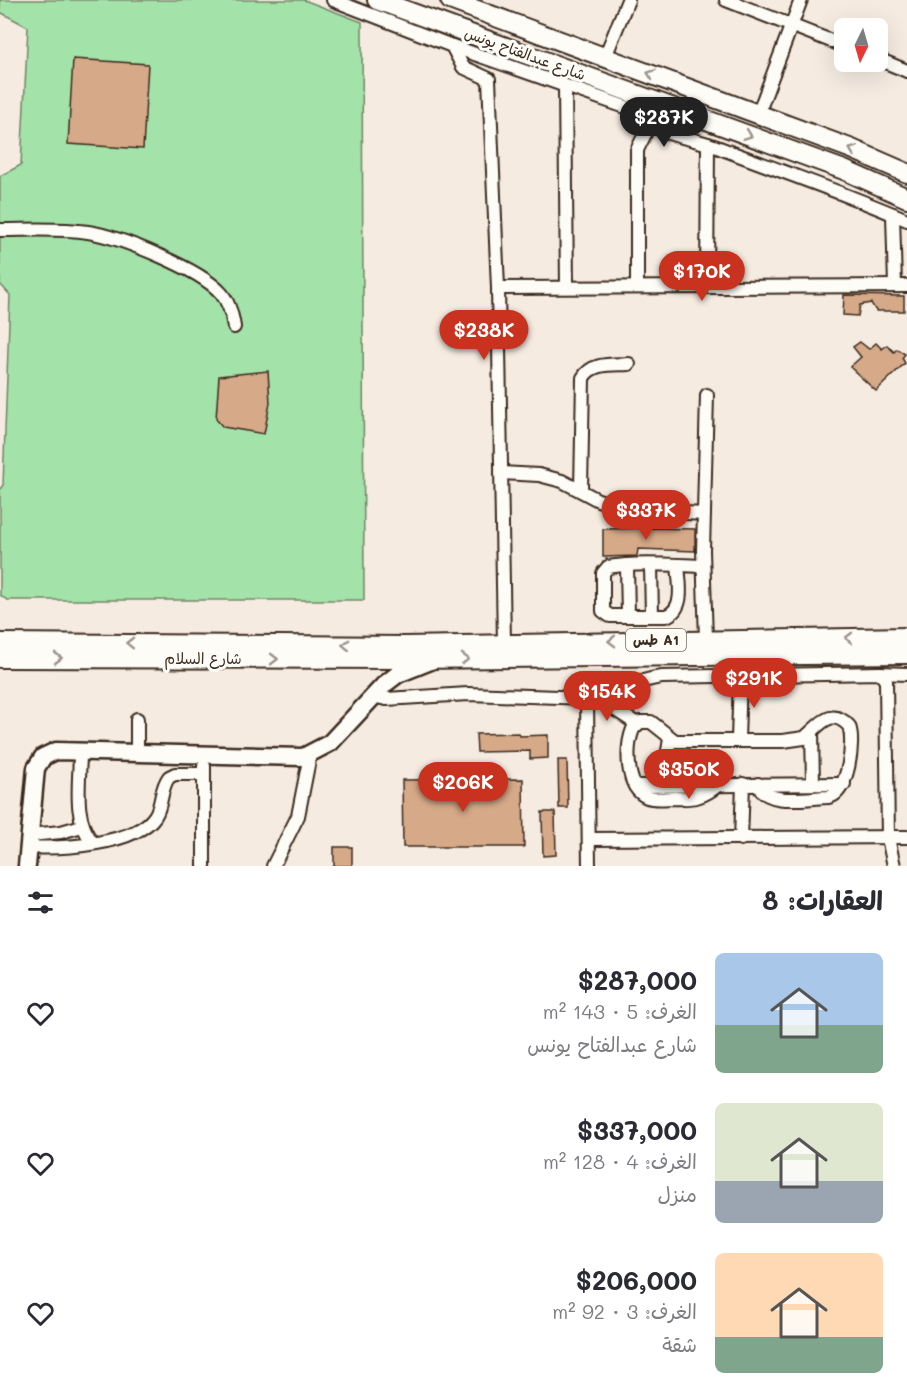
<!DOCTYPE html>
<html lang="ar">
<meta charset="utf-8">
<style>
body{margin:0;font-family:Mali,"Playpen Sans Arabic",sans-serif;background:#f7f7f7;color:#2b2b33;direction:rtl;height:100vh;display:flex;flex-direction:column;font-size:22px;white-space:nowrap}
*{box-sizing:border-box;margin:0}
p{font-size:20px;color:#7c7c81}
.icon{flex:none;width:33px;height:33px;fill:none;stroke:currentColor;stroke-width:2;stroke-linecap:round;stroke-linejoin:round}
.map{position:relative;height:866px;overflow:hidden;direction:ltr}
.drawer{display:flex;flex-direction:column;background:#fff;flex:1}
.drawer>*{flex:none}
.needle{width:39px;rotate:185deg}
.controls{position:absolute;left:834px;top:18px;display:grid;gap:12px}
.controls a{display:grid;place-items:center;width:54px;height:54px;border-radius:9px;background:#fff;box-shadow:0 6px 24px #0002;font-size:30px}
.price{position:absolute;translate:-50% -51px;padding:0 14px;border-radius:21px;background:#c8321e;color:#fff;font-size:20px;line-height:39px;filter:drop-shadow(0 2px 3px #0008)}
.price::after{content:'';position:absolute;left:50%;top:36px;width:18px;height:14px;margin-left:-9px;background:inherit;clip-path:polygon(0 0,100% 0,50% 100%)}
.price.active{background:#222;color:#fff}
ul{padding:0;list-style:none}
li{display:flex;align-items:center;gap:18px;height:150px;padding:0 24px}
li span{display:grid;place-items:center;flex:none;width:168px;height:120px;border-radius:9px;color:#555}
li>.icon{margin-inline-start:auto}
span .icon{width:72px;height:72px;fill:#fffc;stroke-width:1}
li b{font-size:26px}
h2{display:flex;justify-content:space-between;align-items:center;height:72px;padding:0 24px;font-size:26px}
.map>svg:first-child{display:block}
.green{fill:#a3e2a9;stroke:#6f8664;stroke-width:1.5}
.building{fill:#d6a988;stroke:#3b2a1e;stroke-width:1.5}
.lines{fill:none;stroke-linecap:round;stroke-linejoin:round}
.minor-casing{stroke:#3b2a1e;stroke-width:16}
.major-casing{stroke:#3b2a1e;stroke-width:21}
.highway-casing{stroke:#3b2a1e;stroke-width:22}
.minor{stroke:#fdfcf7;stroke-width:12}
.major{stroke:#fdfcf7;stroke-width:16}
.highway{stroke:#fdfcf7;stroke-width:18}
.oneway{stroke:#9c938a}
.labels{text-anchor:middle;stroke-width:6;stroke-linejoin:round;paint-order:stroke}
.shield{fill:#fdfcf7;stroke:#75695f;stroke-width:1.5}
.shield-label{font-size:14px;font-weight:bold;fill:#3b2a1e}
.street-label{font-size:15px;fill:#3b2a1e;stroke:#fdfcf7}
</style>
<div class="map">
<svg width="907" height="866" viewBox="0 0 907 866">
<rect width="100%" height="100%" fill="#f5ebe1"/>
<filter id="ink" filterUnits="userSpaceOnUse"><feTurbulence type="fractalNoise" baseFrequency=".0167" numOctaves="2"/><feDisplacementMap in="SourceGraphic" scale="12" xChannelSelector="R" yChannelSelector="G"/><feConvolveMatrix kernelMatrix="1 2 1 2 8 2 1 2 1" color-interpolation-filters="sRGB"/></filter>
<g filter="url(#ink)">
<path class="green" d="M0 0H304L362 22 364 600H7L0 595V489L3 485 10 295 0 284V176L21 165 28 27 0 12Z"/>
<g class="building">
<path d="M73 59 148 64 143 149 68 144Z"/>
<path d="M844 295 904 296V311H876L871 303 860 305 858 316 843 315Z"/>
<path d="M860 342 869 349 876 343 882 349 887 345 894 352 897 349 905 354 902 358 905 363 876 391 850 367 861 357 853 347Z"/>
<path d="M268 371 270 403 264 434 223 427 216 419 219 376Z"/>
<path d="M651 528 695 529V551L638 549 637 556 603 557V529Z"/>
<path d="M519 733 520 736 548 735V758L530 759V751L477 752 476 734Z"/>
<path d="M558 760H567L568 808H559Z"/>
<path d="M523 779 524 847H403L402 780Z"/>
<path d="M542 812H555L556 855 543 856Z"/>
<rect x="334" y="847" width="18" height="19"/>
</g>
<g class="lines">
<defs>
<g id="minor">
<path d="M333 0 452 46 463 67 489 79 498 288 504 643"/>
<path d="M726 0 844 46"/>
<path d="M452 46 634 110C662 139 683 134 717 147 780 171 845 193 907 220"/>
<path d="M605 57 628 0"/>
<path d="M878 59 907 71"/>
<path d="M565 87 567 287"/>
<path d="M758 114 801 0"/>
<path d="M893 214 895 286"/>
<path d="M0 230C29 230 59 228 88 232 120 237 200 269 221 293 229 302 232 314 234 327"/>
<path d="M637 287V150L649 126"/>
<path d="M707 287 708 144"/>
<path d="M498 288 907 286"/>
<path d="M501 473 539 475 562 481 598 500 630 510 704 514"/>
<path d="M581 490 583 378C592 362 612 365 629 364"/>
<path d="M678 565C679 582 686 609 666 616H610L603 611V573L608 567C638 562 673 565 703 566"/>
<path d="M627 566 628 616"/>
<path d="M651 566 652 616"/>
<path d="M706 639 703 551 707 395"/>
<path d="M880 673 907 674"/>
<path d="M372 696 386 699 468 694 587 698C613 695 635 680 662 677L880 673 886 681 888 838 894 866"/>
<path d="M600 696 608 705 637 724"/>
<path d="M587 698 589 866"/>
<path d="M812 732 813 783"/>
<path d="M738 740 740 676"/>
<path d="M80 752C80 782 72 818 93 843"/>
<path d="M137 752V719"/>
<path d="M669 785 666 762 670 739"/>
<path d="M718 785C704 797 694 799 675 798 667 798 655 800 647 797 625 788 626 747 633 729L640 722H651L675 741H783L804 738C818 728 830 705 849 726 855 742 848 793 829 797 810 797 765 807 758 784"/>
<path d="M635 786 844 784"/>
<path d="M30 835 61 832 82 826"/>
<path d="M589 839 907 837"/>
<path d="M741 839 743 784"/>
<path d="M28 847C60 849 136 845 155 816 163 804 160 788 169 777L175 774H204"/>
<path d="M204 866V766"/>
<path d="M273 866 298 816 310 755"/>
</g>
<path id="major" d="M27 866 36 768 43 757 56 751 303 757 330 743 385 684 398 674 433 660"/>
<g id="highway">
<path d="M377 0 844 170 907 198"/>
<path d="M450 0 852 149 907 173"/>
<path d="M0 643 405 646 907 637"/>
<path d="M0 658 406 659 907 654"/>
</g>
</defs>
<use href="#minor" class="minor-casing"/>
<use href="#major" class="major-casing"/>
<use href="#highway" class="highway-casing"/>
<use href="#minor" class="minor"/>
<use href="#major" class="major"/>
<use href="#highway" class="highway"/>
</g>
<defs><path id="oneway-chevron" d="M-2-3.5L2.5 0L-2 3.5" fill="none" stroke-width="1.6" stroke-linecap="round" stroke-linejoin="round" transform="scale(1.5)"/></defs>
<g class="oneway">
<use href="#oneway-chevron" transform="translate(651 74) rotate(-160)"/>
<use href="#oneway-chevron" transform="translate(748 135) rotate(20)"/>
<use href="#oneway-chevron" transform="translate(853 150) rotate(-158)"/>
<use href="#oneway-chevron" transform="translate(849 638) rotate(180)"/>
<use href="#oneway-chevron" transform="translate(612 641) rotate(179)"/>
<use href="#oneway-chevron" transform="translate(130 643) rotate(-179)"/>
<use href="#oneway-chevron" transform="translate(346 645) rotate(-179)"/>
<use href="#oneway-chevron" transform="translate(58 658)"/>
<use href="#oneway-chevron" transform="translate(274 659)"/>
<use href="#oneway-chevron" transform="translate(465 659) rotate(-1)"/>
</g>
</g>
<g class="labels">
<rect class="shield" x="626" y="629" width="60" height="22" rx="4.5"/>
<g class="shield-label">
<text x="656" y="645">طس A1</text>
</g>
<g class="street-label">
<text transform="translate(525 54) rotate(20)" y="5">شارع عبدالفتاح يونس</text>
<text x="203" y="664">شارع السلام</text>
</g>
</g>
</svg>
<div class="controls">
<a><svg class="needle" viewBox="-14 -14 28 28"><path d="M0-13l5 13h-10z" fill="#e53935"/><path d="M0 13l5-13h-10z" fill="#7c7c81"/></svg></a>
</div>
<b class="price active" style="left:664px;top:148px">$287K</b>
<b class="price" style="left:702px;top:302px">$170K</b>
<b class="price" style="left:484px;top:361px">$238K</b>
<b class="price" style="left:646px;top:541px">$337K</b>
<b class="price" style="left:754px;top:709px">$291K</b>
<b class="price" style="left:607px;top:722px">$154K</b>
<b class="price" style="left:689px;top:800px">$350K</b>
<b class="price" style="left:463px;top:813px">$206K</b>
</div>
<section class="drawer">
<h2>العقارات: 8<svg class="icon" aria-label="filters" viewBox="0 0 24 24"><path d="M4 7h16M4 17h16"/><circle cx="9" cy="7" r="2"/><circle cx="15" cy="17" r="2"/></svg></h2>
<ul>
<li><span style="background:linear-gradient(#a9c7e8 60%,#7fa58c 0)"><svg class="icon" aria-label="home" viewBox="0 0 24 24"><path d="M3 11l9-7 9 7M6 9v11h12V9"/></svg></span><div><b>$287,000</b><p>الغرف: 5 · 143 m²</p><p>شارع عبدالفتاح يونس</p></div><svg class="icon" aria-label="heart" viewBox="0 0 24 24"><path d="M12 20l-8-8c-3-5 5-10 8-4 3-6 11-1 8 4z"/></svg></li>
<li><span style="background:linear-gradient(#dfe7d0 65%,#9aa5b1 0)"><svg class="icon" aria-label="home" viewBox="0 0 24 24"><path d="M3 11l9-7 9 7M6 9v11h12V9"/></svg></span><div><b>$337,000</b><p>الغرف: 4 · 128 m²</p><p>منزل</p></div><svg class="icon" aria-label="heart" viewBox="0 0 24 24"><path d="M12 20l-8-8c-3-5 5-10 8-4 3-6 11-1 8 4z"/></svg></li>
<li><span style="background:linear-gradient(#ffd9b3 70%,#7fa58c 0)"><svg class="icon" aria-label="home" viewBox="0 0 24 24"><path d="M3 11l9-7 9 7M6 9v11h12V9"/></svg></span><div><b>$206,000</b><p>الغرف: 3 · 92 m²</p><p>شقة</p></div><svg class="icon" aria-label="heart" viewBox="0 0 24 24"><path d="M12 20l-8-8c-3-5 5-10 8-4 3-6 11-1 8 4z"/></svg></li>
</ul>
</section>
